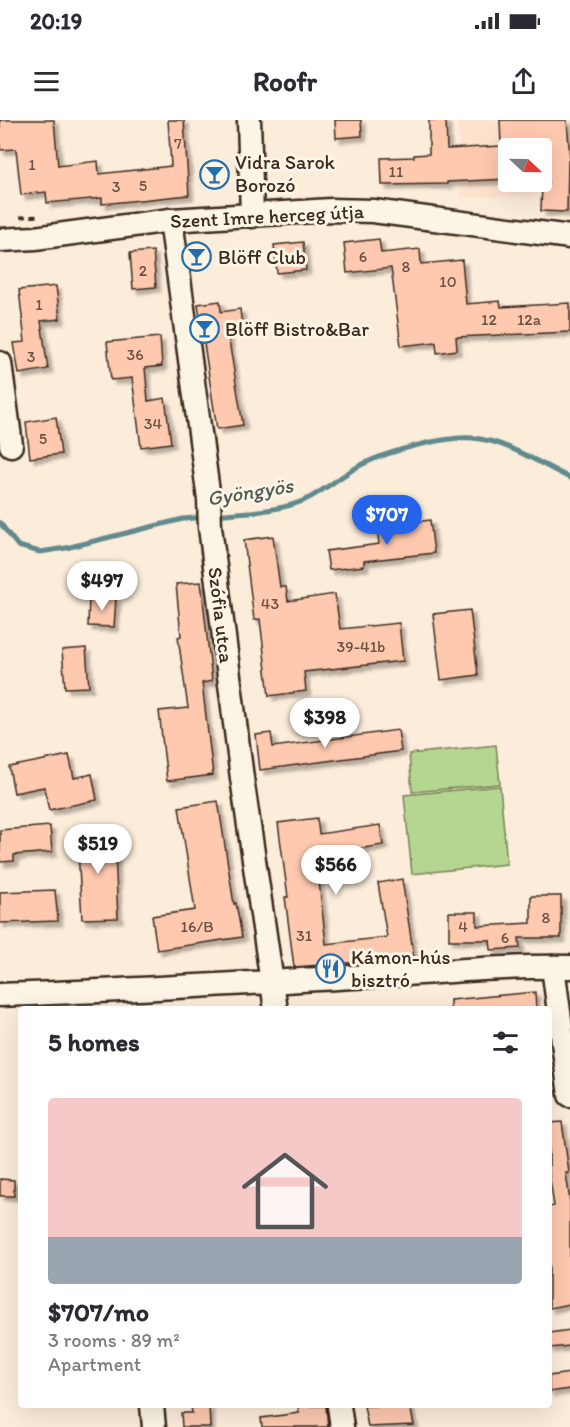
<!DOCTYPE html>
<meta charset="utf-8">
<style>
body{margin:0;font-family:Itim,sans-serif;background:#f7f7f7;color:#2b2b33;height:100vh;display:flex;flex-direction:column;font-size:22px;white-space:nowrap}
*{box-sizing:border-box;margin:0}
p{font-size:20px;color:#7c7c81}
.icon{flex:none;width:33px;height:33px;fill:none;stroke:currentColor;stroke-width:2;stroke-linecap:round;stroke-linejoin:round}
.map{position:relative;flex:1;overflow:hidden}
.side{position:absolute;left:18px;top:886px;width:534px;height:402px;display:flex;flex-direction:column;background:#fff;border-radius:6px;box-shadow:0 6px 24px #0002}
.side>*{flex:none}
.needle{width:39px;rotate:112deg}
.buttons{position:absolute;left:498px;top:18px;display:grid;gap:12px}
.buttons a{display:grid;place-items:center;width:54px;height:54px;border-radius:6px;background:#fff;box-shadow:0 6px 24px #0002;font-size:30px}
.price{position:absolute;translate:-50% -51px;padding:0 14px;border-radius:21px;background:#fff;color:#222;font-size:20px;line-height:39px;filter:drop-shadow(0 2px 3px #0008)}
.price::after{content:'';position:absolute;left:50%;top:36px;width:18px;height:14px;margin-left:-9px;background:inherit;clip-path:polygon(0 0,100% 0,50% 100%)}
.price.selected{background:#2563eb;color:#fff}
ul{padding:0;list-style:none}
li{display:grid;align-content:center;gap:12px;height:318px;padding:0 30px}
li+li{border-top:2px solid #e1e1e2}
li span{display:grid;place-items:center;height:186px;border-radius:6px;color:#555}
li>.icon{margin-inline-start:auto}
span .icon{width:108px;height:108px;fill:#fffc;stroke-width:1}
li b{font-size:26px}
h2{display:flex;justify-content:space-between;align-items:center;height:72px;padding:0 30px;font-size:26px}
.status{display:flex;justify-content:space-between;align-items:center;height:42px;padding:0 30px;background:#fff;direction:ltr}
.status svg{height:16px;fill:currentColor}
header{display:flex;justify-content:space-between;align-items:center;height:78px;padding:0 30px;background:#fff;font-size:27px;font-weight:700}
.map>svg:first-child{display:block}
.built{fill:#fde2cd}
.green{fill:#b4d691;stroke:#788058;stroke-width:1.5}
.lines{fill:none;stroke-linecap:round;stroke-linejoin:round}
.stream{stroke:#618a8d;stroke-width:5}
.building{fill:#fec9af;stroke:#3b2a1e;stroke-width:1.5;filter:url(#shadow)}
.minor-casing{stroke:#3b2a1e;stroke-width:27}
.path{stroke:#3b2a1e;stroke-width:3;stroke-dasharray:6 4.5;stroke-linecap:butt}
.minor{stroke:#fcf5e5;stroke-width:22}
.labels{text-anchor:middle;stroke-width:6;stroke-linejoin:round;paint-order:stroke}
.number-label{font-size:16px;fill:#6c5242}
.poi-label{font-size:20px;fill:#3b2a1e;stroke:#fcf5e5;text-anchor:start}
.street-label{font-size:20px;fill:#3b2a1e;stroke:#fcf5e5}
.water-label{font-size:21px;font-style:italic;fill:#4e5a56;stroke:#fcf5e5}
</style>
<div class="status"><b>20:19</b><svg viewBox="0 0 49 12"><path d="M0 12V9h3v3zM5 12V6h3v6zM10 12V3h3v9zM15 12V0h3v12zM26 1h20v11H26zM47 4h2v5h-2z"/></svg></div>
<header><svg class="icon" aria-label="menu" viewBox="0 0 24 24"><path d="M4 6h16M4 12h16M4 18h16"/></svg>Roofr<svg class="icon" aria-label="share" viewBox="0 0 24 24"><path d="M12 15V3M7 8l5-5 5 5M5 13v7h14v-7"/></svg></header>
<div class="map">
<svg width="570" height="1307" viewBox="0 0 570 1307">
<defs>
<filter id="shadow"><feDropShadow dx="4.5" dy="4.5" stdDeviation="1.5" flood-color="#0004"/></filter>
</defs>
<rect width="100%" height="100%" fill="#fcecda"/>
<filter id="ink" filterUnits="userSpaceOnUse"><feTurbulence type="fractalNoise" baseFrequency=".0167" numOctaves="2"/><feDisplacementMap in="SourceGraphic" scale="12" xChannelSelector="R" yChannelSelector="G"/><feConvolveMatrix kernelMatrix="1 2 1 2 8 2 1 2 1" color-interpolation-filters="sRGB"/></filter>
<g filter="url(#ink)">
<path class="built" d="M458 0H535L536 28H508V62H538V75L461 78Z"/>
<g class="green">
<path d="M496 625 500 664 412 672 409 634Z"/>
<path d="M500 666 507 744 412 754 404 675Z"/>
</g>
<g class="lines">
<g class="stream">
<path d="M215 395C244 392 278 392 305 380 325 371 342 354 363 344 389 331 444 316 473 318 507 321 540 344 570 358"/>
<path d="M0 403 18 426 40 432 66 428 183 399 206 397"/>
</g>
</g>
<g class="building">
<path d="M0 0H54L58 46 98 41 99 54 171 46 168 0H184L189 75 102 84V78L47 83 46 72 21 75 16 29 0 30Z"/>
<path d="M335 0H361L362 16 336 18Z"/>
<path d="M429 0H446L447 29 501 26 500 0H567L570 39 568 41 567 92 541 91 542 63H548L545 28H508V59L447 62V64L382 65 381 38 414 37V35L429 34Z"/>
<path d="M379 119 381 133 420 129 421 144 462 140 466 184 500 181 501 187 570 183V212L456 217 457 230 437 233 436 222 401 226 391 148 347 153 344 123Z"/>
<path d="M303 122 306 150 277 153 274 125Z"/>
<path d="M153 131 156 167 133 169 130 133Z"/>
<path d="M56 166 60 199 41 201 48 249 19 254 14 223 25 222 19 170Z"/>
<path d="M220 181 221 192 240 189 242 207 227 209 243 305 217 309 198 184Z"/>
<path d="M160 217 162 246 145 248 148 281 165 278 171 323 141 327 132 258 111 260 107 222Z"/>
<path d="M56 297 61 334 30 338 26 302Z"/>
<path d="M430 400 434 433 364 441V446L329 450 326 431 379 424 377 407Z"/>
<path d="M273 416 280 467H286L288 481 335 474 340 509 399 503 403 541 304 552 306 571 269 576 260 499 254 500 244 420Z"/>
<path d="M201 462 212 561 202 563 213 655 167 661 159 591 188 588 178 517 181 516 176 464Z"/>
<path d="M89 477 116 478 114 507 88 506Z"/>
<path d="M470 490 478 555 441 560 433 494Z"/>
<path d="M86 528 89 567 65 568 62 530Z"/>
<path d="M398 610 401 631 260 650 256 615 271 613 273 627Z"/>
<path d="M69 635 74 658 92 654 97 680 49 690 44 667 14 673 9 647Z"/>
<path d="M218 681 234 784 236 783 242 817 157 830 152 796 195 790 179 687Z"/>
<path d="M317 698 319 714 380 705 383 725 358 729 360 747 318 753 326 824 387 817 378 763 402 759 414 838 294 847 285 777H288L278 703Z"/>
<path d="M50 706 52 732 14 735V741L0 742V710Z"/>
<path d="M114 711 118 798 82 799 77 713Z"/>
<path d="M55 770 58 801 0 803V772Z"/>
<path d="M531 776H561V818H519L520 828 491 830 490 820H449V792H477V806L531 803Z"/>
<path d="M535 872 536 890H450V880Z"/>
<path d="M562 1002 569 1053H566L570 1082V1184L549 1188V1087L554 1086 549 1053V1003Z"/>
<path d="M0 1059 14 1060V1076H0Z"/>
<path d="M570 1210V1226L549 1228V1213Z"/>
<path d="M570 1253V1269L549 1272V1256Z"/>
<path d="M191 1286H209L210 1307H182L181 1293H192Z"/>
<path d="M298 1286H326L328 1307H262L261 1298 299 1293Z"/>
<path d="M364 1286H410L414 1305 368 1307Z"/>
</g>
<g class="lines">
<defs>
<g id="minor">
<path d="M249 0 252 96"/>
<path d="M171 100 209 379 210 407 242 658 276 890"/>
<path d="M0 120 35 118 171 100 331 90 373 91 570 117"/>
<path d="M0 243 11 325"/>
<path d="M553 847 570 975"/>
<path d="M0 875C131 871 261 862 392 855 451 851 511 846 570 847"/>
<path d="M152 1286 154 1307"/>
<path d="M339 1286 342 1307"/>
</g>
</defs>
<use href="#minor" class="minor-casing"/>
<path class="path" d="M20 97 40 96"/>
<use href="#minor" class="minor"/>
</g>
</g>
<defs>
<symbol id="bar-ring" viewBox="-11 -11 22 22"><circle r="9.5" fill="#fcf5e5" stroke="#1f6fb2" stroke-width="1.5"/><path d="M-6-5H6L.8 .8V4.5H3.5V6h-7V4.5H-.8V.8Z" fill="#1f6fb2"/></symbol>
<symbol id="restaurant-ring" viewBox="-11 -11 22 22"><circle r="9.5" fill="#fcf5e5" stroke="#1f6fb2" stroke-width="1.5"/><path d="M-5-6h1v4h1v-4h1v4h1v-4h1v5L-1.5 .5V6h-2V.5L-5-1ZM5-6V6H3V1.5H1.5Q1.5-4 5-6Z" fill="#1f6fb2"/></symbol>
</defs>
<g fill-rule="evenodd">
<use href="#bar-ring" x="198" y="38" width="33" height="33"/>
<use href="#bar-ring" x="180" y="120" width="33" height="33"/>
<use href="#bar-ring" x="188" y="192" width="33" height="33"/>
<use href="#restaurant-ring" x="314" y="832" width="33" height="33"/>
</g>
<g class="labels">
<g class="number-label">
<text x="178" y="29">7</text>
<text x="32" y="50">1</text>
<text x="396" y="57">11</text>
<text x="143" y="71">5</text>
<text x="116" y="72">3</text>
<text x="363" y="142">6</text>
<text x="406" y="152">8</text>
<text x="143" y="156">2</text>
<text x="448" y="167">10</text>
<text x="39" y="190">1</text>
<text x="489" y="205">12</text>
<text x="529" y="205">12a</text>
<text x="135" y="240">36</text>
<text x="31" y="242">3</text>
<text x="153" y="309">34</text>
<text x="43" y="324">5</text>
<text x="270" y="489">43</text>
<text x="361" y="532">39-41b</text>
<text x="546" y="803">8</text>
<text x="197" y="812">16/B</text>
<text x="463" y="812">4</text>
<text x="304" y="821">31</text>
<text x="505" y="823">6</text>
</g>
<g class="poi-label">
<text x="235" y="49">Vidra Sarok<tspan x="235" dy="23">Borozó</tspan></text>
<text x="218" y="144">Blöff Club</text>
<text x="225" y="216">Blöff Bistro&amp;Bar</text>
<text x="351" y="844">Kámon-hús<tspan x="351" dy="23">bisztró</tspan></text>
</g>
<g class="street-label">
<text transform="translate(267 96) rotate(-3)" y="7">Szent Imre herceg útja</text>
<text transform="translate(221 495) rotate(83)" y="7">Szófia utca</text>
</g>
<g class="water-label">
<text transform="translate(250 372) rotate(-9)" y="7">Gyöngyös</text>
</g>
</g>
</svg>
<div class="buttons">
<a><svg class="needle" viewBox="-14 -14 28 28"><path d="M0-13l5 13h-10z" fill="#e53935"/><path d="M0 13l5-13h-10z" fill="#7c7c81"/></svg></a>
</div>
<b class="price selected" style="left:387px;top:426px">$707</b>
<b class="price" style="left:102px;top:492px">$497</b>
<b class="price" style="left:325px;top:629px">$398</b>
<b class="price" style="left:98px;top:755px">$519</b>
<b class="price" style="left:336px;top:776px">$566</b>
<section class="side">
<h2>5 homes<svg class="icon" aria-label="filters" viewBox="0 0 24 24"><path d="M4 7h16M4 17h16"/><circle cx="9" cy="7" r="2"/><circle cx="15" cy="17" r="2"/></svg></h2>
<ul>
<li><span style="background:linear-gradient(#f6c9c9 75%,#9aa5b1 0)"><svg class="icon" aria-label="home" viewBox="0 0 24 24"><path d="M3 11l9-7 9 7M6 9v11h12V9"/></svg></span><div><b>$707/mo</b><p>3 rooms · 89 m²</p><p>Apartment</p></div></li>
</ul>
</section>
</div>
